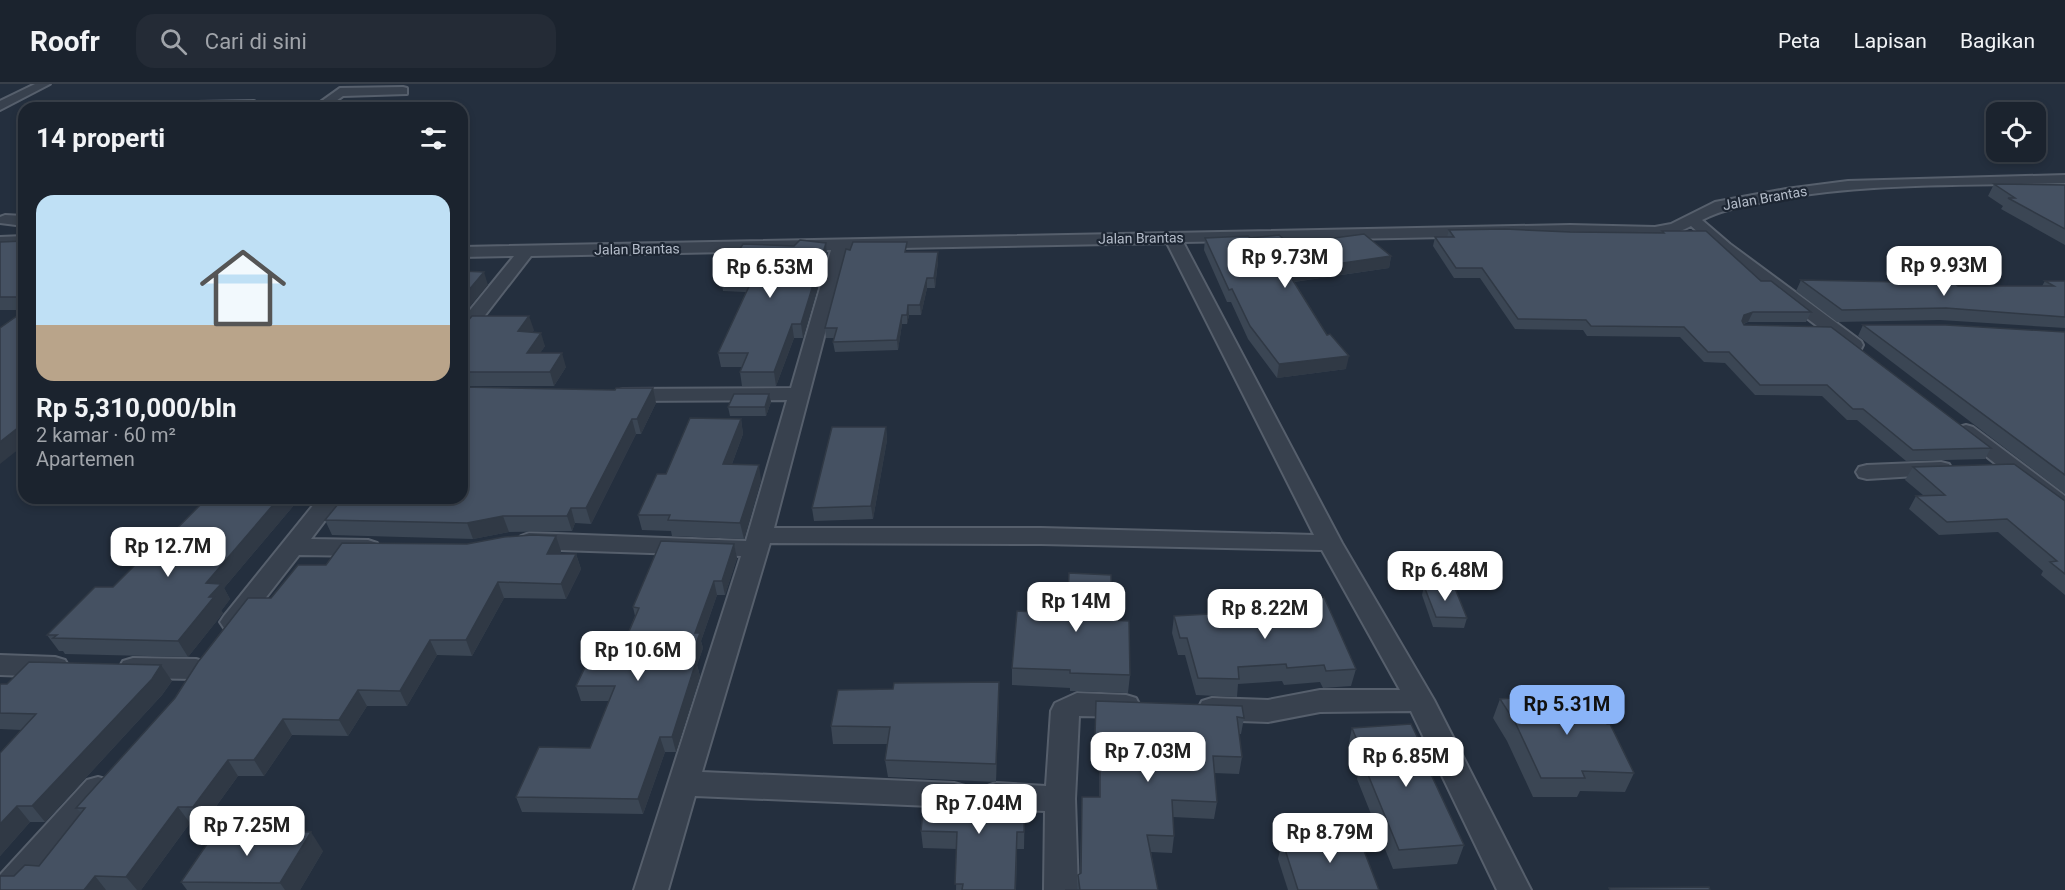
<!DOCTYPE html>
<html lang="id">
<meta charset="utf-8">
<style>
body{margin:0;font-family:Roboto,sans-serif;background:#242b36;color:#f1f3f6;height:100vh;display:flex;flex-direction:column;font-size:22px;white-space:nowrap}
*{box-sizing:border-box;margin:0}
p{font-size:20px;color:#a0a4aa}
.icon{flex:none;width:33px;height:33px;fill:none;stroke:currentColor;stroke-width:2;stroke-linecap:round;stroke-linejoin:round}
.map{position:relative;flex:1;overflow:hidden}
.details{position:absolute;left:18px;top:18px;width:450px;height:402px;display:flex;flex-direction:column;background:#1b232e;border-radius:18px;box-shadow:0 3px 9px #0003,0 0 0 2px #39404a}
.details>*{flex:none}
.controls{position:absolute;left:1986px;top:18px;display:grid;gap:12px}
.controls a{display:grid;place-items:center;width:60px;height:60px;border-radius:12px;background:#1b232e;box-shadow:0 3px 9px #0003,0 0 0 2px #39404a;font-size:30px}
.price{position:absolute;translate:-50% -51px;padding:0 14px;border-radius:12px;background:#fff;color:#222;font-size:20px;line-height:39px;filter:drop-shadow(0 2px 3px #0008)}
.price::after{content:'';position:absolute;left:50%;top:36px;width:18px;height:14px;margin-left:-9px;background:inherit;clip-path:polygon(0 0,100% 0,50% 100%)}
.price.active{background:#8ab4f8;color:#111}
ul{padding:0;list-style:none}
li{display:grid;align-content:center;gap:12px;height:318px;padding:0 18px}
li+li{border-top:2px solid #39404a}
li span{display:grid;place-items:center;height:186px;border-radius:18px;color:#555}
li>.icon{margin-inline-start:auto}
span .icon{width:108px;height:108px;fill:#fffc;stroke-width:1}
li b{font-size:26px}
h2{display:flex;justify-content:space-between;align-items:center;height:72px;padding:0 18px;font-size:26px}
header{display:flex;align-items:center;gap:36px;box-sizing:border-box;height:84px;padding:0 30px;background:#1b232e;border-bottom:2px solid #39404a}
header strong{font-size:28px}
nav{display:flex;gap:33px;margin-inline-start:auto;font-size:21px}
.search{width:420px;height:54px;background:#242b36;display:flex;align-items:center;gap:15px;box-sizing:border-box;padding:0 21px;border-radius:18px;color:#a0a4aa;font-size:22px}
.map>svg:first-child{display:block}
.lines{fill:none;stroke-linecap:round;stroke-linejoin:round}
.minor-casing{stroke:#565f6c;stroke-width:4}
.minor{fill:#38414e;fill-rule:evenodd}
.wall{fill:#3b4654}
.shaded-wall{fill:#303945}
.building{fill:#455162;stroke:#303945;stroke-width:1.5}
.labels{text-anchor:middle;stroke-width:4.5;stroke-linejoin:round;paint-order:stroke}
.far-street-label{font-size:14px;fill:#b4bcc9;stroke:#1d2633}
</style>
<header>
<strong>Roofr</strong>
<div class="search"><svg class="icon" aria-label="search" viewBox="0 0 24 24"><circle cx="10" cy="10" r="6"/><path d="M15 15l6 6"/></svg>Cari di sini</div>
<nav><a>Peta</a><a>Lapisan</a><a>Bagikan</a></nav>
</header>
<div class="map">
<svg width="2065" height="806" viewBox="0 0 2065 806">
<rect width="100%" height="100%" fill="#242f3e"/>
<g class="lines">
<defs>
<g id="minor">
<path d="M35 0H50L0 26V17Z"/>
<path d="M403 3 407 4V10L343 12 326 24H312L340 4Z"/>
<path d="M254 17 260 21 258 24H192L191 22 197 18Z"/>
<path d="M2065 91V99C1966 102 1865 98 1768 117 1745 122 1723 125 1702 136L1730 160 1861 257 1863 261 1861 265H1847L1718 166 1691 142C1655 162 1597 150 1556 151 1432 153 1307 156 1183 158L1342 459 1434 616 1531 806H1497L1411 627 1320 628 1268 638 1212 636 1202 633 1198 625 1202 617 1212 614 1268 616 1320 606H1400L1322 466 1041 460 770 459 702 688 954 699 965 702 969 711 965 720 954 723 695 712 668 806H634L741 472 529 465 521 462 517 457 521 452 529 449 746 457 787 316 623 317 616 315 613 311 616 307 623 305 791 304 831 166 531 172 469 252 462 254V236L514 172 462 173V163L1570 141 1655 143 1671 140 1715 118 1786 105 1848 97ZM1167 159 1314 451 1041 444H774L847 165Z"/>
<path d="M5 131 24 132V142L0 139V133Z"/>
<path d="M24 152V162L0 163V153Z"/>
<path d="M1966 341 1973 343 2065 412V430L2057 428 1959 351 1955 347 1959 343Z"/>
<path d="M1941 378 1949 380 1952 385 1949 390 1867 395 1859 393 1856 388 1859 383 1867 381Z"/>
<path d="M319 414H342L311 455 368 456 377 459 380 464 377 469 368 472 299 471 242 544 233 547 224 544 220 538 224 532Z"/>
<path d="M0 571 55 573 65 576 69 583 65 590 55 593 0 591Z"/>
<path d="M133 574 196 575 206 578 210 585 206 592 196 595 133 594 123 591 119 584 123 577Z"/>
<path d="M1077 609 1126 611 1136 614 1140 622 1136 630 1126 633 1079 632 1075 715 1078 806H1044L1045 727 996 725 985 721 981 712 985 703 996 699 1046 702 1051 627 1055 619Z"/>
<path d="M98 693 109 696 113 705 109 714 28 806H0V791L87 696Z"/>
</g>
</defs>
<use href="#minor" class="minor-casing"/>
<use href="#minor" class="minor"/>
</g>
<g class="wall">
<path d="M1994 100 2065 101V161L2001 125 2003 122 1988 112Z"/>
<path d="M1449 146 1661 149 1662 147 1761 197 1811 228 1806 238H1748L1744 240V241L1991 364 1985 375 1906 377 1857 336H1847L1822 312 1755 311 1725 279 1704 278 1680 253 1587 252 1583 246 1515 245 1480 194H1454L1433 162 1435 153H1447Z"/>
<path d="M1205 154H1250L1391 172 1389 184 1294 198 1346 285 1277 294 1248 255 1231 218H1227L1204 166Z"/>
<path d="M24 157V226H0V158Z"/>
<path d="M826 159 827 172 803 254H794L776 302H742L740 288 742 283H721L718 269 746 208 723 207 721 194 794 162Z"/>
<path d="M850 166 908 168 938 177 935 204H927L921 231H909L907 240H902L898 266 835 268 833 258 834 254H826L825 244Z"/>
<path d="M1801 196 1958 202H2042L2045 197H2065V244L1940 236 1837 238 1796 207Z"/>
<path d="M462 241 534 246 532 248 545 262 540 269 566 283 554 302H462Z"/>
<path d="M1863 241 2065 248V410L1858 252Z"/>
<path d="M769 310 771 318 766 332H730L728 323Z"/>
<path d="M656 319 641 350H636L591 440 575 439 572 447 509 448 473 455 332 451 325 436Z"/>
<path d="M741 335 743 350 732 380 761 396 744 455 672 452 671 447 642 446 638 431 666 390Z"/>
<path d="M886 343 887 356 873 435 814 437 812 424Z"/>
<path d="M1913 383 2065 417V511L2041 491 2043 487 1998 448 1939 451 1909 425 1916 412 1923 411 1905 396Z"/>
<path d="M203 414H300L224 504 230 515 221 527 223 529 188 573 65 570 63 567H59L47 551 113 503 141 481 203 418 202 415Z"/>
<path d="M734 460 737 474 725 511H717L701 557 703 564 697 581 700 592 676 668H665L643 730 522 728 516 713 590 664 609 617H581L576 602 618 573 635 532 633 523Z"/>
<path d="M561 467 560 470H576L581 485 566 515 504 514 472 572 437 571 407 622H367L348 652 292 651 264 692H238L204 739H190L141 806H0L14 792 39 782 81 729 76 724 271 514 326 481Z"/>
<path d="M1424 502 1467 534 1464 544 1433 543 1422 511Z"/>
<path d="M1297 514 1356 585 1351 602 1323 604 1320 598 1284 601 1282 597 1238 600 1237 613 1196 611 1185 571H1178L1172 549 1174 532 1295 525Z"/>
<path d="M1112 536 1130 591 1128 609 1070 607V604L1012 601V584Z"/>
<path d="M172 597 162 611 45 738H30L0 772V669L22 646 0 645V601Z"/>
<path d="M999 615 996 698 888 693 885 676 887 660H833L831 642Z"/>
<path d="M1500 615 1634 689 1625 708 1580 707 1577 713H1533L1507 657 1493 634Z"/>
<path d="M1096 617 1244 634 1241 650H1239L1242 673 1239 690 1214 689 1217 718 1214 735 1173 733 1174 752 1172 769 1151 768 1158 806H1077L1078 791 1080 789 1082 713H1099V669H1094Z"/>
<path d="M1352 644 1425 669 1423 674 1464 761 1457 780 1393 785 1357 695 1358 691 1348 663Z"/>
<path d="M1025 711 1024 765H1017L1016 806H956L957 765 923 764 921 747Z"/>
<path d="M1282 756 1379 806H1288L1278 775Z"/>
<path d="M323 767 300 806H187L181 798Z"/>
</g>
<g class="shaded-wall">
<path d="M826 159 827 172 803 254 801 240Z"/>
<path d="M466 167 470 180 462 189V171Z"/>
<path d="M938 168V177L935 204 934 194Z"/>
<path d="M1391 172 1389 184 1285 199 1287 187Z"/>
<path d="M484 188 488 201 462 232V214Z"/>
<path d="M927 194V204L921 231 920 221Z"/>
<path d="M908 221 909 231 907 240V231Z"/>
<path d="M1753 228 1748 238 1740 241 1744 231Z"/>
<path d="M902 231V240L898 266 897 256Z"/>
<path d="M529 232 534 246 523 261 518 247Z"/>
<path d="M792 240 794 254 776 302 774 288Z"/>
<path d="M541 249 545 262 531 283 527 269Z"/>
<path d="M562 269 566 283 554 302 550 288Z"/>
<path d="M1349 272 1346 285 1277 294 1279 280Z"/>
<path d="M653 304 656 319 641 350 637 335Z"/>
<path d="M769 310 771 318 766 332 765 323Z"/>
<path d="M632 335 636 350 591 440 586 424Z"/>
<path d="M741 335 743 350 726 396 723 380Z"/>
<path d="M24 339V361L0 380V358Z"/>
<path d="M886 343 887 356 873 435 871 422Z"/>
<path d="M759 381 761 396 744 455 740 439Z"/>
<path d="M279 414H300L224 504 230 515 221 527 223 529 188 573 178 557 206 499Z"/>
<path d="M571 424 575 439 572 447 567 432Z"/>
<path d="M503 432 509 448 473 455 467 439Z"/>
<path d="M556 452 561 467 552 485 547 470Z"/>
<path d="M734 460 737 474 725 511 722 497Z"/>
<path d="M576 470 581 485 566 515 561 500Z"/>
<path d="M714 497 717 511 701 557 703 564 697 581 700 592 676 668 672 653 695 549Z"/>
<path d="M498 498 504 514 472 572 466 556Z"/>
<path d="M430 556 437 571 407 622 400 607Z"/>
<path d="M161 581 172 597 162 611 45 738 32 722Z"/>
<path d="M999 598V615L996 698V680Z"/>
<path d="M358 606 367 622 348 652 339 636Z"/>
<path d="M283 635 292 651 264 692 254 676Z"/>
<path d="M660 653 665 668 643 730 638 715Z"/>
<path d="M228 676 238 692 204 739 193 723Z"/>
<path d="M17 722 30 738 0 772V740Z"/>
<path d="M178 723 190 739 141 806H137L126 793Z"/>
<path d="M311 748 323 767 300 806H285L280 799Z"/>
<path d="M95 792 106 806H84Z"/>
</g>
<g class="building">
<path d="M1994 100 2065 101V145L2008 114H2015Z"/>
<path d="M1505 145 1570 148 1664 149 1662 147H1706L1761 197H1771L1811 228H1753L1744 231 1742 237 1744 241 1831 243 1991 364 1913 366 1863 325H1853L1827 301H1760L1729 268H1708L1684 243 1591 242 1586 236 1518 235 1482 184H1456L1435 153H1454L1449 146Z"/>
<path d="M1364 150 1391 172 1287 187 1327 251 1330 250 1349 272 1279 280 1250 242 1232 205 1229 206 1205 154 1248 152 1250 154 1279 151 1289 160Z"/>
<path d="M800 156 826 159 801 240H792L774 288H740L748 269H718L752 196 721 194 743 160 794 162Z"/>
<path d="M24 157V213H0V158Z"/>
<path d="M853 158H907L905 168H938L934 194H927L920 221H908L907 231H902L897 256 833 258 837 244H825L846 165 850 166Z"/>
<path d="M462 187 484 188 462 214Z"/>
<path d="M1801 196 1954 199 1958 202H2054L2045 197H2065V233L1946 224 1842 226Z"/>
<path d="M24 227V339L0 358V244Z"/>
<path d="M472 232H529L518 247 541 249 527 269H562L550 288H462V241L465 240Z"/>
<path d="M1863 241H1946L2065 248V391Z"/>
<path d="M462 303 615 306 616 304H653L637 335H632L586 424H571L567 432H503L467 439 325 436 343 414H462Z"/>
<path d="M734 310H769L765 323H728Z"/>
<path d="M690 334 741 335 723 380 759 381 740 439 668 436 670 431H638L657 390H666Z"/>
<path d="M832 343H886L871 422 812 424Z"/>
<path d="M2014 380 2065 417V490L2050 478 2057 477 2007 435 1947 438 1916 412 1945 411 1913 383Z"/>
<path d="M203 414H279L206 499 221 500 209 513H214L178 557 53 554 57 551H47L95 503H113L135 481H141L206 415H202Z"/>
<path d="M533 451 556 452 547 470H576L561 500 498 498 466 556H430L400 607 358 606 339 636 283 635 254 676H228L193 723H178L126 793 95 792 84 806H0V792H14L25 781 39 782 85 724H76L175 614 198 578 248 514H271L298 481H326L342 459 467 460 504 453Z"/>
<path d="M661 457 734 460 722 497H714L695 549H700L689 578H696L672 653H660L638 715 516 713 539 663 590 664 615 602H576L590 573H618L639 524 633 523Z"/>
<path d="M1069 489 1111 491 1112 536 1129 537 1130 591 1070 589V586L1012 584 1017 527 1067 530Z"/>
<path d="M1424 502H1454L1467 534 1436 533Z"/>
<path d="M1324 513 1356 585 1326 587 1324 581 1287 584 1286 580 1238 583 1239 595 1198 594 1187 554H1180L1174 532 1301 525 1297 514Z"/>
<path d="M29 578 161 581 152 595 32 722H17L0 740V669L36 630 0 629V601L1 600H7Z"/>
<path d="M999 598 996 680 885 676 890 643 831 642 838 606 893 605 894 599Z"/>
<path d="M1586 608 1607 640H1610L1634 689 1582 687 1585 694H1541L1515 638 1500 615Z"/>
<path d="M1096 617 1242 622 1244 634 1237 633 1242 673 1213 672 1217 718 1172 716 1174 752 1147 751 1158 806H1065H1080L1078 791 1081 789 1082 713H1100V652H1095Z"/>
<path d="M1411 640 1425 669H1421L1464 761 1399 766 1362 676H1365L1352 644Z"/>
<path d="M925 707 1025 711 1024 748H1017L1015 806H962L963 800H955L957 748 921 747Z"/>
<path d="M216 747 311 748 280 799 181 798Z"/>
<path d="M1358 751 1379 806H1298L1282 756Z"/>
<path d="M1709 803 1710 806H1610L1609 804Z"/>
</g>
<g class="labels">
<g class="far-street-label">
<text transform="translate(1765 114) rotate(-10)" y="5">Jalan Brantas</text>
<text transform="translate(1141 154) rotate(-1)" y="5">Jalan Brantas</text>
<text transform="translate(637 165) rotate(-1)" y="5">Jalan Brantas</text>
</g>
</g>
</svg>
<div class="controls">
<a><svg class="icon" aria-label="locate" viewBox="0 0 24 24"><circle cx="12" cy="12" r="6"/><path d="M12 2v4M12 18v4M2 12h4M18 12h4"/></svg></a>
</div>
<b class="price" style="left:1285px;top:205px">Rp 9.73M</b>
<b class="price" style="left:1944px;top:213px">Rp 9.93M</b>
<b class="price" style="left:770px;top:215px">Rp 6.53M</b>
<b class="price" style="left:168px;top:494px">Rp 12.7M</b>
<b class="price" style="left:1445px;top:518px">Rp 6.48M</b>
<b class="price" style="left:1076px;top:549px">Rp 14M</b>
<b class="price" style="left:1265px;top:556px">Rp 8.22M</b>
<b class="price" style="left:638px;top:598px">Rp 10.6M</b>
<b class="price active" style="left:1567px;top:652px">Rp 5.31M</b>
<b class="price" style="left:1148px;top:699px">Rp 7.03M</b>
<b class="price" style="left:1406px;top:704px">Rp 6.85M</b>
<b class="price" style="left:979px;top:751px">Rp 7.04M</b>
<b class="price" style="left:247px;top:773px">Rp 7.25M</b>
<b class="price" style="left:1330px;top:780px">Rp 8.79M</b>
<section class="details">
<h2>14 properti<svg class="icon" aria-label="filters" viewBox="0 0 24 24"><path d="M4 7h16M4 17h16"/><circle cx="9" cy="7" r="2"/><circle cx="15" cy="17" r="2"/></svg></h2>
<ul>
<li><span style="background:linear-gradient(#bfe0f5 70%,#b9a48a 0)"><svg class="icon" aria-label="home" viewBox="0 0 24 24"><path d="M3 11l9-7 9 7M6 9v11h12V9"/></svg></span><div><b>Rp 5,310,000/bln</b><p>2 kamar · 60 m²</p><p>Apartemen</p></div></li>
</ul>
</section>
</div>
